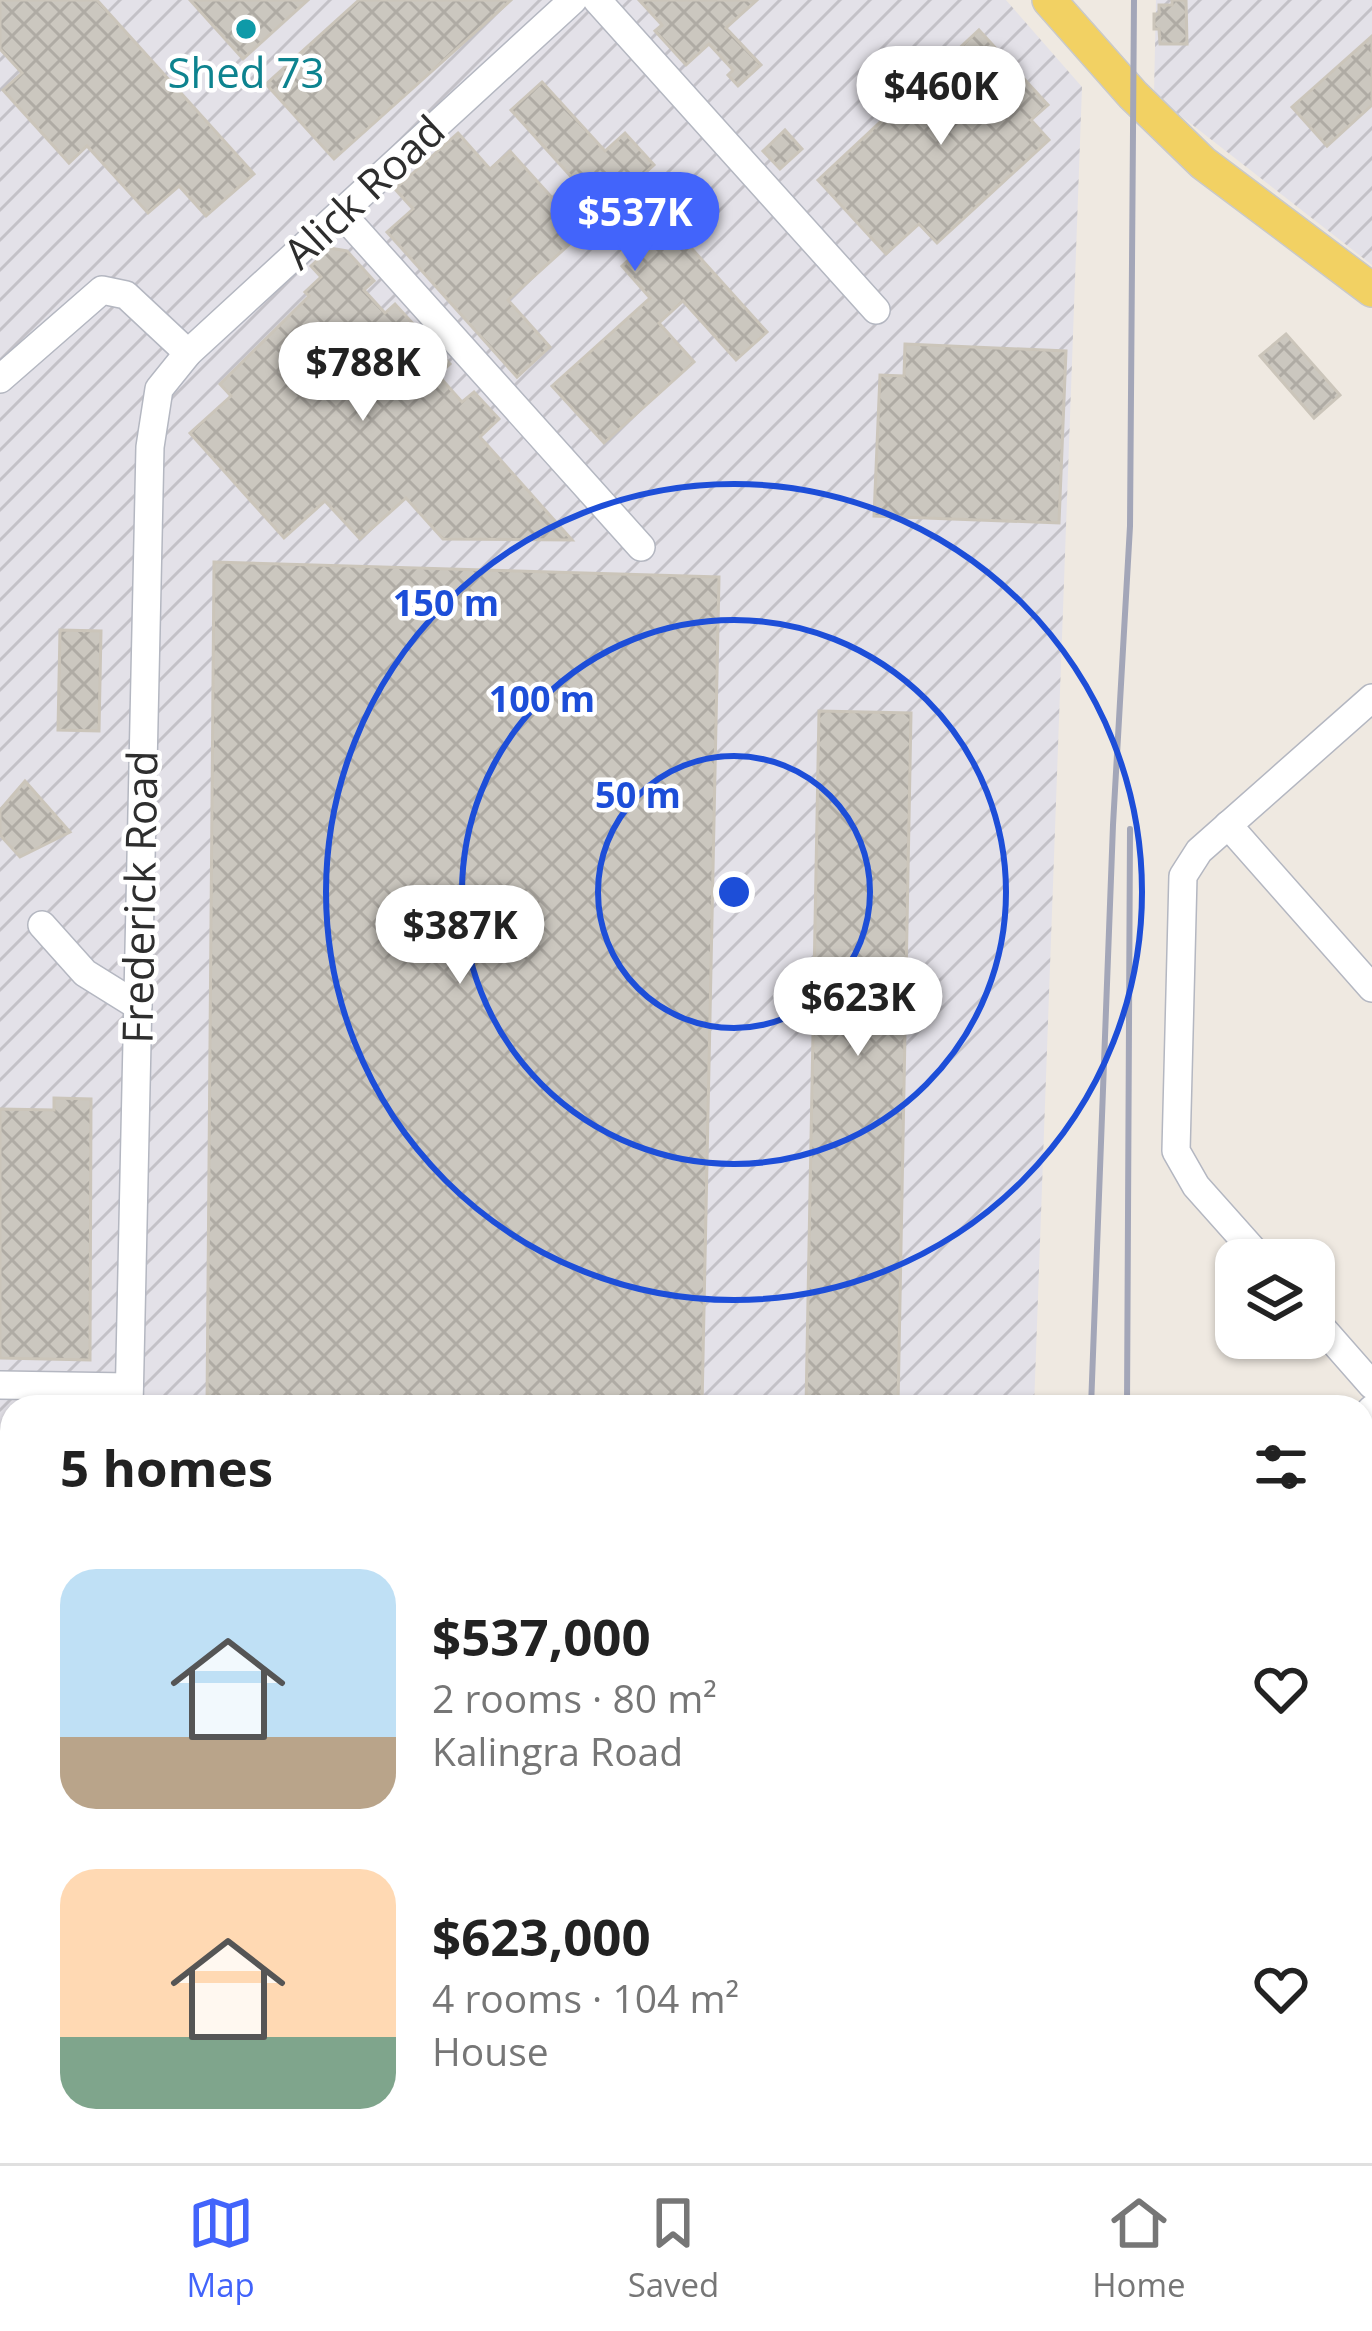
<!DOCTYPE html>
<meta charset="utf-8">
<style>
body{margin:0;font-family:"Open Sans",sans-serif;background:#f2f2f2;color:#222;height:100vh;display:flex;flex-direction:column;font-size:45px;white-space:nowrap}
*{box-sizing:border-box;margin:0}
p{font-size:39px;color:#767676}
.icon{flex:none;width:66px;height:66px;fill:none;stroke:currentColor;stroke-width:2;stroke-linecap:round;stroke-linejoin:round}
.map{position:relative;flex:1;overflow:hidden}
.drawer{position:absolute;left:0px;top:1395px;width:1374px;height:768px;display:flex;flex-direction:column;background:#fff;border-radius:36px 36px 0 0;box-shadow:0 3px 9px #0004}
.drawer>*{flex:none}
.controls{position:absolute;left:1215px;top:1239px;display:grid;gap:24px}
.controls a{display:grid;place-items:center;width:120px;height:120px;border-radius:24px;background:#fff;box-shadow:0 3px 9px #0004;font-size:60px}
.price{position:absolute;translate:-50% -102px;padding:0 27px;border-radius:42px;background:#fff;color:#222;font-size:39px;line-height:78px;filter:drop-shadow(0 3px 6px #0008)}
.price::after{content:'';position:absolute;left:50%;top:72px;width:36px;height:27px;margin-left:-18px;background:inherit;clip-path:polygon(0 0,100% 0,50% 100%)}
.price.on{background:#4264fb;color:#fff}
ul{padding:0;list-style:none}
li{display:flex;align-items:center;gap:36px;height:300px;padding:0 60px}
li span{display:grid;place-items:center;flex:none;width:336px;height:240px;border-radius:36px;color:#555}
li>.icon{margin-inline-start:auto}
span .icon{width:144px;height:144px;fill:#fffc;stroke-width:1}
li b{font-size:51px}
h2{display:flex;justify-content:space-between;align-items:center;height:144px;padding:0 60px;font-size:51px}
.tab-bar{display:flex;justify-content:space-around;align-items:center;height:168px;border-top:3px solid #e0e0e0;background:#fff;font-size:33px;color:#767676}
.tab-bar a{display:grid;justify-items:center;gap:6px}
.tab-bar .on{color:#4264fb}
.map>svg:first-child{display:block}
.industrial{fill:url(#industrial-furrows)}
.building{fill:url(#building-cross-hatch);stroke:#cbc5ba;stroke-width:3}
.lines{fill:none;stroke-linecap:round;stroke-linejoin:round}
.minor-casing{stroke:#b4b7c1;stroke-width:30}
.major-casing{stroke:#c9c9c9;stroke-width:36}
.minor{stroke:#fff;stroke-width:27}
.major{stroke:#f2d163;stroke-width:33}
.rail{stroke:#a3a6b8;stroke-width:6}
.ring{fill:none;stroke:#1d4ed8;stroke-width:6}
.culture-dot{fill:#0f9aa8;stroke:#fff;stroke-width:4.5}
.labels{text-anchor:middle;stroke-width:9;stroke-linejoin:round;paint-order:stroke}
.culture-label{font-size:42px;fill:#0d838f;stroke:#fff}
.street-label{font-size:42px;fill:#2e2e2e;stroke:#fff}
.centre{fill:#1d4ed8;stroke:#fff;stroke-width:6}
.ring-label{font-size:36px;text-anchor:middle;font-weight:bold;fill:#1d4ed8;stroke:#fff;stroke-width:9;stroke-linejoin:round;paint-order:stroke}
</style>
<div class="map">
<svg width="1372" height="2163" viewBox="0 0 1372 2163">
<defs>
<pattern id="industrial-furrows" width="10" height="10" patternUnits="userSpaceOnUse" patternTransform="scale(3)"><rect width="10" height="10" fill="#e3e1e8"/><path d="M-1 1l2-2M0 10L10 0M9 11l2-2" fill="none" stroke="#c3c1c7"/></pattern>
<pattern id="building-cross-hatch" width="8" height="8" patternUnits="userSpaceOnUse" patternTransform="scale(3)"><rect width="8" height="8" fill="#cbc7bf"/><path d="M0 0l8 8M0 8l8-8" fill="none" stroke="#afaba4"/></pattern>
</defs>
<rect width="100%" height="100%" fill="#efe9e1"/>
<g class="industrial">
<path d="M0 0H1006L1082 87 1034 1407H12V2151H991L988 2163H0Z"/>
<path d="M1156 0H1372V265L1154 95Z"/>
</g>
<g class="building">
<path d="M0 0H97L254 174 206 216 179 186 148 213 87 146 69 163 3 90 22 73 0 49Z"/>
<path d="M190 0H308L243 59Z"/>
<path d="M359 0H511L334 159 266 84Z"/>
<path d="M639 0H757L726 28 761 65 738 86 728 75 733 70 709 44 686 65 655 31 662 25Z"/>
<path d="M1172 0H1186L1187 44H1160L1159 29H1154V14H1159V5H1172Z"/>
<path d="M979 30 1048 105 1031 120 1049 140 937 243 919 224 886 254 818 180Z"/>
<path d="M1372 36V105L1327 146 1292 107Z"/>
<path d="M542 82 605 151 625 133 654 165 645 173 696 229 684 240 767 332 736 360 683 301 659 323 694 362 604 443 552 386 650 298 622 266 638 251 511 110Z"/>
<path d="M785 130 802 149 780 169 763 151Z"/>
<path d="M458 133 490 169 510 151 583 232 508 300 550 347 517 377 387 232 413 209 395 189Z"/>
<path d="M330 248 347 251 374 281 364 290 385 313 395 304 450 364 438 375 462 402 474 392 499 419 480 437 572 540 443 539 406 498 360 539 325 501 284 538 190 433 231 396 220 384 309 296 305 292 321 277 311 266Z"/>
<path d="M1286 334 1340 395 1314 418 1260 356Z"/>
<path d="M905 344 1066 351 1059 523 874 516 880 375 904 376Z"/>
<path d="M214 562 719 577 702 1407H207Z"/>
<path d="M60 630 101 631 99 731 58 730Z"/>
<path d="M819 711 911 713 898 1407H806Z"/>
<path d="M25 781 70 832 20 857 0 835V810Z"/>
<path d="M54 1098 91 1099 90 1360 0 1358V1109L54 1110Z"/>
</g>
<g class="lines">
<defs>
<g id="minor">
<path d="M597 0 876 310"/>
<path d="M341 213 641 547"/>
<path d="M0 379 102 290 126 295 188 353"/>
<path d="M1228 825 1372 988"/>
<path d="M42 925 85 973 138 1006"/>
<path d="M1262 1260 1196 1186 1176 1151 1183 876 1199 851 1372 698"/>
<path d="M1314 1319 1372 1385"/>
<path d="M0 1385 129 1387"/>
<path d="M129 1407 150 447 159 389 188 353 573 0"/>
<path d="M1362 1419 1372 1409"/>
<path d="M1362 1717 1372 1729"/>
<path d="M1362 1936 1372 1927"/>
<path d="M1362 2060 1372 2072"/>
<path d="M122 2163V2151"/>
</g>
<path id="major" d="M1049 0 1133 95 1203 163 1372 290"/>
</defs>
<use href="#minor" class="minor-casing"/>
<use href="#major" class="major-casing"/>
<use href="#minor" class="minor"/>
<use href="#major" class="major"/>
<g class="rail">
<path d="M1091 1407 1113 825 1130 526 1134 0"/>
<path d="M1127 1407 1130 829"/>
<path d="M1058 2163 1060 2151"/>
<path d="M1090 2163 1092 2151"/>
</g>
</g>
<g class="ring">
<circle cx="734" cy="892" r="136"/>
<circle cx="734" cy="892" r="272"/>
<circle cx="734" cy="892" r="408"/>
</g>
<circle class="culture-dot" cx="246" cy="29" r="12"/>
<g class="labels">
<g class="culture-label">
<text x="246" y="88">Shed 73</text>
</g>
<g class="street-label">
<text transform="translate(364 192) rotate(-43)" y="15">Alick Road</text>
<text transform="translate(140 897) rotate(-89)" y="15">Frederick Road</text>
</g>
</g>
<circle cx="734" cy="892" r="18" class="centre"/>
<g class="ring-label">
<text x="446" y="616">150 m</text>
<text x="542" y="712">100 m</text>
<text x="638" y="808">50 m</text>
</g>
</svg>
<div class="controls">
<a><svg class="icon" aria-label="layers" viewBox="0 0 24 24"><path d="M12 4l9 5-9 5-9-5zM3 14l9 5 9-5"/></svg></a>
</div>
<b class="price" style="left:941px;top:148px">$460K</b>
<b class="price on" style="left:635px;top:274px">$537K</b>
<b class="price" style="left:363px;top:424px">$788K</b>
<b class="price" style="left:460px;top:987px">$387K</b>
<b class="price" style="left:858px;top:1059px">$623K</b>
<section class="drawer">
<h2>5 homes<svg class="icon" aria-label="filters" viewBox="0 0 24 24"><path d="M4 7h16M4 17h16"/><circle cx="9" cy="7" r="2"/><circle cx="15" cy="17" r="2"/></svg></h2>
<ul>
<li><span style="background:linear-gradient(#bfe0f5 70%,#b9a48a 0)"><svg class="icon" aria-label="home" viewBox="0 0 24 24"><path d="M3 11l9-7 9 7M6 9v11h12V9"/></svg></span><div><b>$537,000</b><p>2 rooms · 80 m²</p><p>Kalingra Road</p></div><svg class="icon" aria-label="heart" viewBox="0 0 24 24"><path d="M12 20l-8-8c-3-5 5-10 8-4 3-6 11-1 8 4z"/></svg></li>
<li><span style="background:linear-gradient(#ffd9b3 70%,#7fa58c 0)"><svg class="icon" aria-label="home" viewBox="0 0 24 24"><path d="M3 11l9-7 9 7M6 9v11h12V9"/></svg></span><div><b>$623,000</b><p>4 rooms · 104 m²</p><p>House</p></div><svg class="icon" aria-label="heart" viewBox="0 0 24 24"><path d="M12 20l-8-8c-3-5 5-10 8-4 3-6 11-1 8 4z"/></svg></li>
</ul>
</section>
</div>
<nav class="tab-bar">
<a class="on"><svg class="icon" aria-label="map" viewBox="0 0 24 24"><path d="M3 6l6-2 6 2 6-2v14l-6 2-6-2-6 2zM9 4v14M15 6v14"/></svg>Map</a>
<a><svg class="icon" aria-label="saved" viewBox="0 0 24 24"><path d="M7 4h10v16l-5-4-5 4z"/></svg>Saved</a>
<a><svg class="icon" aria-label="home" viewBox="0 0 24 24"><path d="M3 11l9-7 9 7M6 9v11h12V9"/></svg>Home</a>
</nav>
